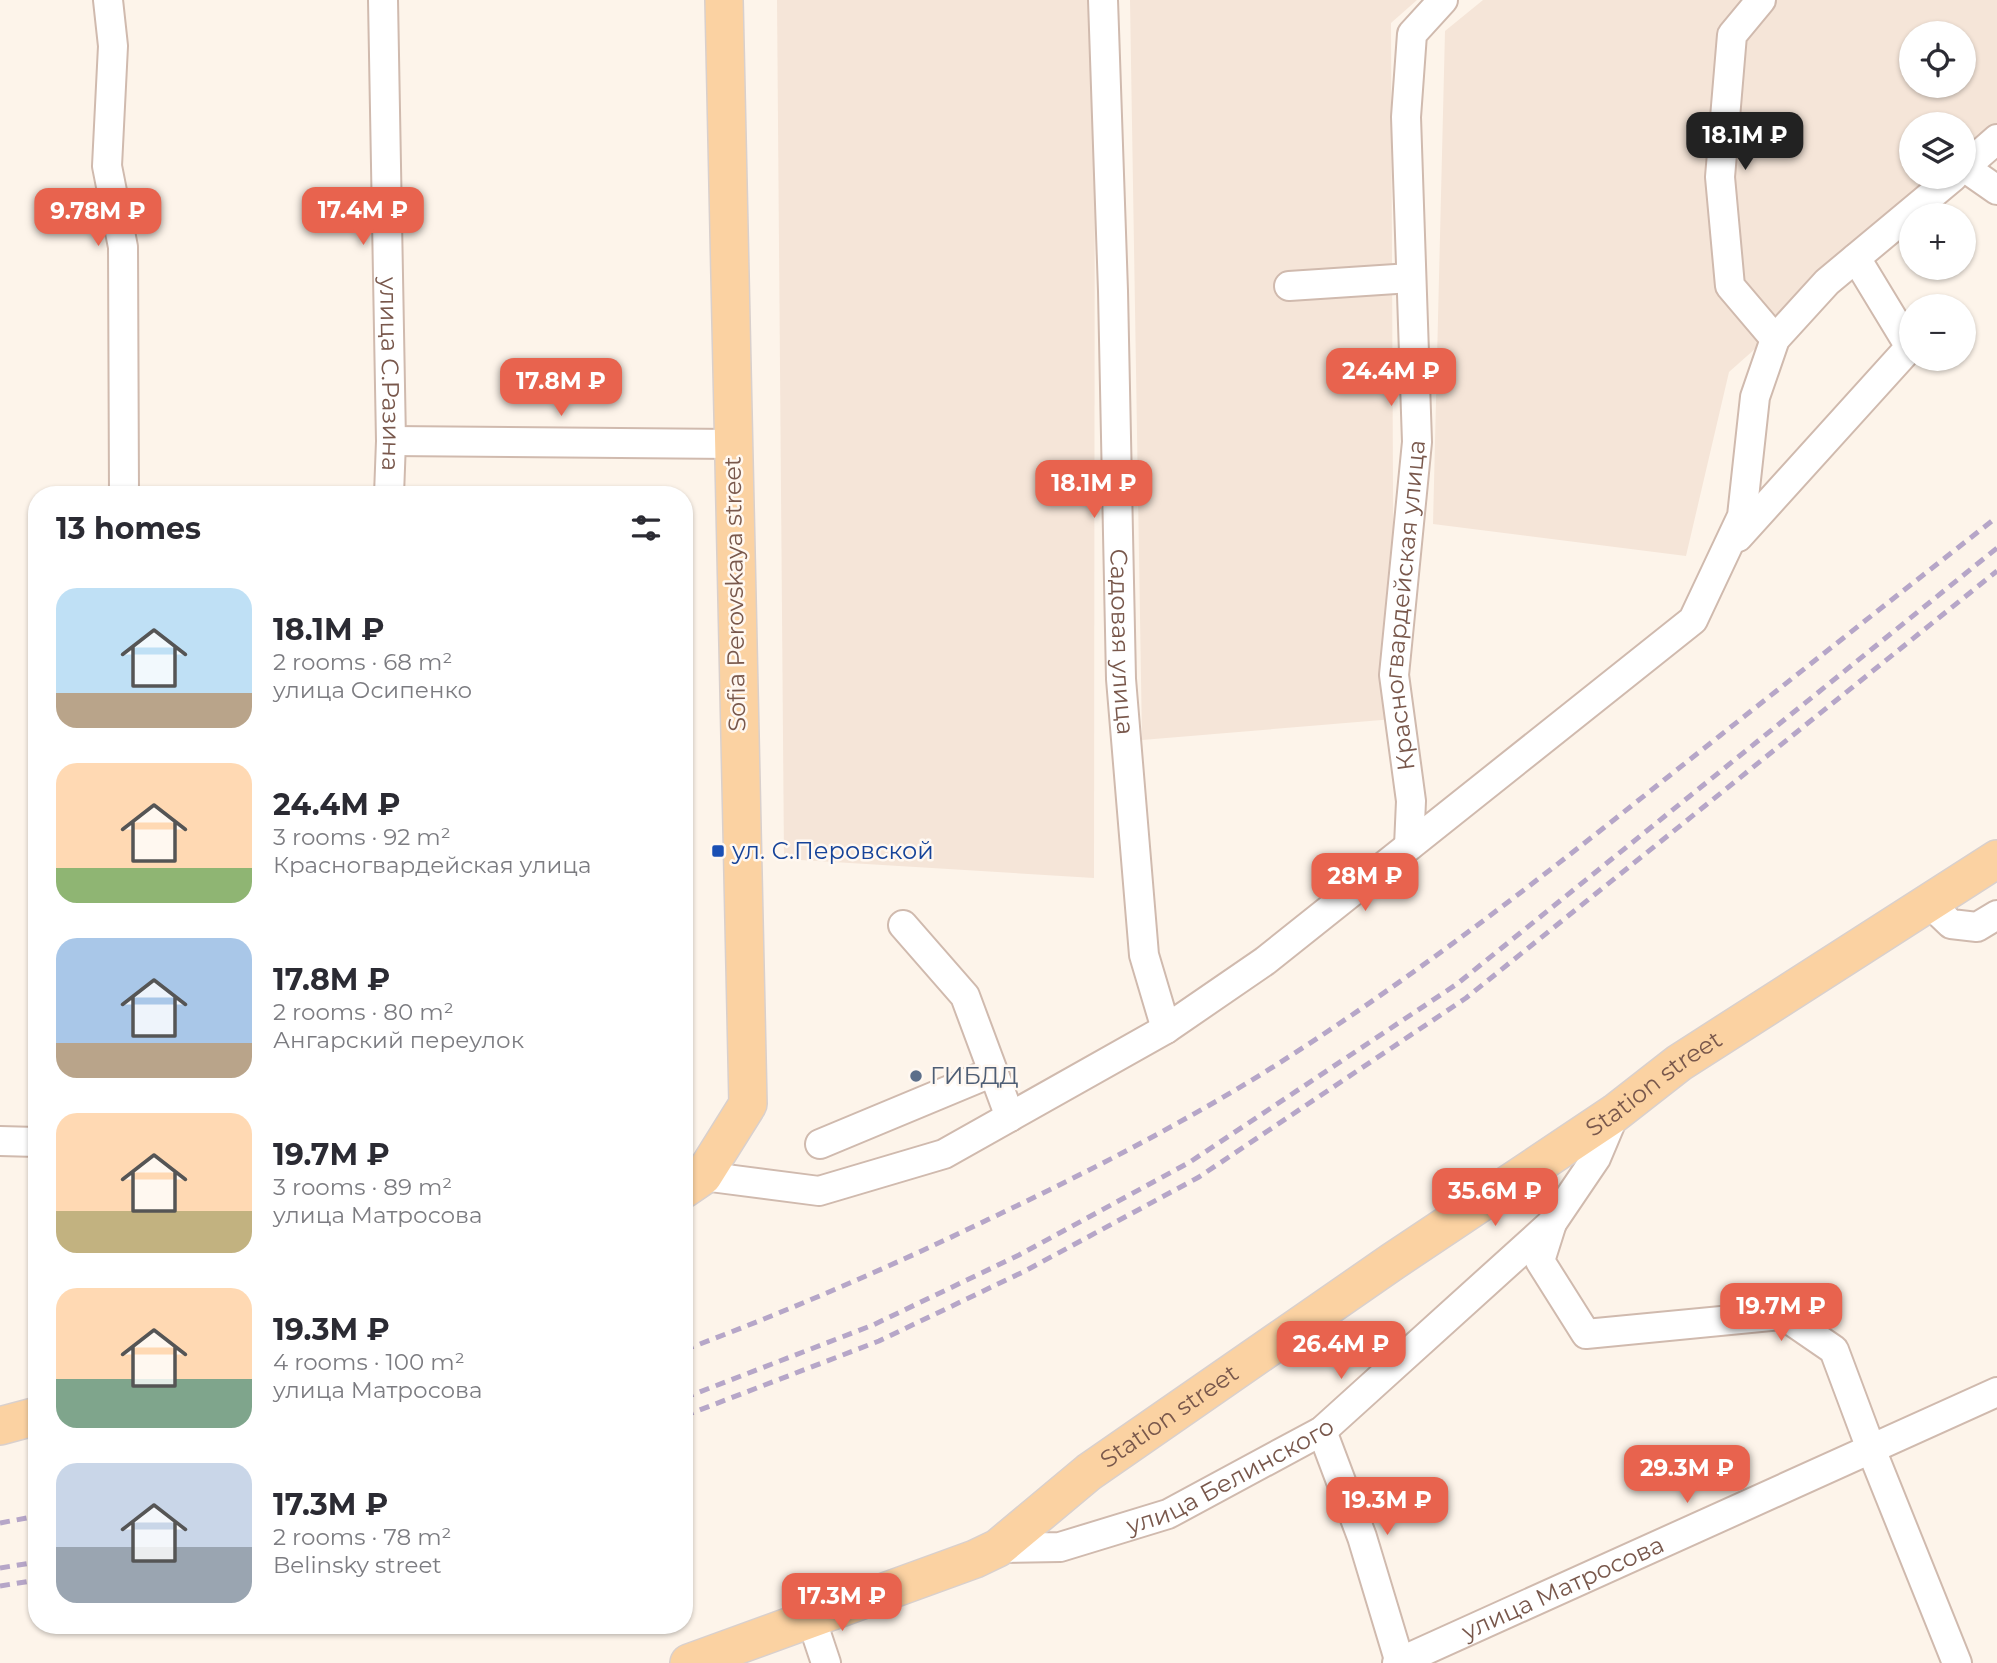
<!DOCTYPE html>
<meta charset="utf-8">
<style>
body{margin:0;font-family:Montserrat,sans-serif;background:#f2f2f3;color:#2b2b33;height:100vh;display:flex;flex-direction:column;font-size:26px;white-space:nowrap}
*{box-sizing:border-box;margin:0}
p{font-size:23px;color:#7c7c81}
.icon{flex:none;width:38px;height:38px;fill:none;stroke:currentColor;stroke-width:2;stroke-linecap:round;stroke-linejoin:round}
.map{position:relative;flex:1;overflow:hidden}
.drawer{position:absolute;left:28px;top:486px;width:665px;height:1148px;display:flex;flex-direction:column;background:#fff;border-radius:28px;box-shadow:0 2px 5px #0004}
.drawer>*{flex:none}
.controls{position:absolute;left:1899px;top:21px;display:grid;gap:14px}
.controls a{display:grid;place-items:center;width:77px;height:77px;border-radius:50%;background:#fff;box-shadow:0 2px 5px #0004;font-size:35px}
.price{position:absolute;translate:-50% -60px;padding:0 16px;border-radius:14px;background:#e8634e;color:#fff;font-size:23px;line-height:46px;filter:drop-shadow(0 2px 4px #0008)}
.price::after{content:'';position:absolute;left:50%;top:42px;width:21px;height:16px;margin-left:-10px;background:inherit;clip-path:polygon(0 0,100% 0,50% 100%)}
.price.active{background:#222;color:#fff}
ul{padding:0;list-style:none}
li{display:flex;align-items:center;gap:21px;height:175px;padding:0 28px}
li span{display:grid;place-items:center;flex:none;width:196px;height:140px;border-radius:21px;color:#555}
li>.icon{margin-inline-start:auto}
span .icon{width:84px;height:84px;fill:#fffc;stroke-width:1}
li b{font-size:30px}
h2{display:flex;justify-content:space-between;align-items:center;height:84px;padding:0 28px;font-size:30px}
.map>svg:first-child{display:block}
.residential{fill:#f5e5d8;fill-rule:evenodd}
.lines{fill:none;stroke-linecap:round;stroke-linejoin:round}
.minor-casing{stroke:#d0baae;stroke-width:32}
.major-casing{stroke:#d9d0cd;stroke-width:40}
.minor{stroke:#fff;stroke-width:28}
.major{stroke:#fbd2a2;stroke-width:37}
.rail{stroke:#b6a6c8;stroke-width:5;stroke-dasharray:10 7;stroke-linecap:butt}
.transit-dot{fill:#1a4fb4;stroke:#fff8f1;stroke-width:2.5}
.service-dot{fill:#5c6f8a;stroke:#fff8f1;stroke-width:2.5}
.labels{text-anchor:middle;stroke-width:5;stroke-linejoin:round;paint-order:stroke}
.street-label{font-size:24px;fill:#79584c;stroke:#fff8f1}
.transit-label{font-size:24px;fill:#164399;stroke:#fff8f1;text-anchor:start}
.service-label{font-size:24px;fill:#4e5e75;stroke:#fff8f1;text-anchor:start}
</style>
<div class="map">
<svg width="1997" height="1663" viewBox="0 0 1997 1663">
<rect width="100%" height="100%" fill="#fdf4ea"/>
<g class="residential">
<path d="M777 0H1095L1094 878 784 859Z"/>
<path d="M1130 0H1417L1391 23 1394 719 1142 740Z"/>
<path d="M1483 0H1997V134L1964 164V124H1911V177H1949L1729 372 1686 556 1433 524 1445 31ZM1911 33H1964V86H1911Z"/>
</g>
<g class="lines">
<defs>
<g id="minor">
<path d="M108 0 113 46 107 166 123 247 124 495"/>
<path id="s1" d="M383 0 391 441 389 495"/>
<path id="s2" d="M1103 0 1113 291 1121 679 1144 955 1166 1029"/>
<path d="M1761 0 1732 35 1720 177 1730 286 1775 339"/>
<path d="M1964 167 1997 190"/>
<path d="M1964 168 1997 139"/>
<path d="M1289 286 1411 278"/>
<path d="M391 441 732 444"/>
<path d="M1738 537 1910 347 1856 258"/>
<path id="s3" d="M1409 846 1411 801 1394 675 1417 442 1406 117 1412 34 1443 0"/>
<path d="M1928 902 1951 924 1977 927 1997 915"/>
<path d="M903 925 965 996 1010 1117"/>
<path d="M0 1141 37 1142"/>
<path d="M820 1144 993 1072"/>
<path d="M703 1176 819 1191 944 1154 1166 1029 1265 961 1693 620 1742 516 1755 397 1775 339 1827 282 1953 177"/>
<path d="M1552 1223 1540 1261 1586 1334 1783 1315 1834 1350 1871 1449 1957 1663"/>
<path d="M1322 1431 1362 1537 1400 1663"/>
<path id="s4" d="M998 1548 1060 1547 1168 1514 1322 1431 1552 1223 1596 1158 1615 1113"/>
<path d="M811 1618 826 1663"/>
<path id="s5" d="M1397 1663 1997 1392"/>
</g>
<g id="major">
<path d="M684 1189 703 1176 748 1104 724 0"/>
<path d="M0 1426 37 1416"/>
<path id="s6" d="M689 1663 975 1559 998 1548 1089 1472 1392 1262 1615 1113 1679 1063 1997 859"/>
</g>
</defs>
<use href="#minor" class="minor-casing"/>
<use href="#major" class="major-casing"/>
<use href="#minor" class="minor"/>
<use href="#major" class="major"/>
<g class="rail">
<path d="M684 1350C788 1311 888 1268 987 1220 1082 1175 1176 1127 1265 1072 1405 984 1535 883 1664 780 1775 692 1886 604 1997 517"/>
<path d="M684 1398 873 1325 1019 1255 1190 1162 1457 984 1997 548"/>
<path d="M684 1416 879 1341 1025 1271 1199 1177 1466 998 1997 571"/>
<path d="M0 1523 37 1516"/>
<path d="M0 1568 37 1562"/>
<path d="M0 1586 37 1580"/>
</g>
</g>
<rect class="transit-dot" x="711" y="844" width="14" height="14" rx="3.5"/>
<circle class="service-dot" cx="916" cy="1076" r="7"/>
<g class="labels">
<g class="street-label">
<text dy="8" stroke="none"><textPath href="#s1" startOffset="374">улица С.Разина</textPath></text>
<text transform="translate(735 594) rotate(-91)" y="8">Sofia Perovskaya street</text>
<text dy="8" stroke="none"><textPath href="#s3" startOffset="242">Красногвардейская улица</textPath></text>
<text dy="8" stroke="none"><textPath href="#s2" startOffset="642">Садовая улица</textPath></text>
<text dy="8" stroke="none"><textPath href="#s6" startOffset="1134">Station street</textPath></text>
<text dy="8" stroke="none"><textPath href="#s6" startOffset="546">Station street</textPath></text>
<text dy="8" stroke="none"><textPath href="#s4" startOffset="247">улица Белинского</textPath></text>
<text dy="8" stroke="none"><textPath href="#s5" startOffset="182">улица Матросова</textPath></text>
</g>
<g class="transit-label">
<text x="732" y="859">ул. С.Перовской</text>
</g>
<g class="service-label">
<text x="930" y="1084">ГИБДД</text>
</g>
</g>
</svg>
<div class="controls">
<a><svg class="icon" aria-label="locate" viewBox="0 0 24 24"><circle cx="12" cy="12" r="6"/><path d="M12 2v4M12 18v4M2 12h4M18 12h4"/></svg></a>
<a><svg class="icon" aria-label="layers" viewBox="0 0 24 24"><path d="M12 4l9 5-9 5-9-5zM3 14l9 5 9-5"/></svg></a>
<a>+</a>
<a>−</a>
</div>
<b class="price active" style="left:1745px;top:172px">18.1M ₽</b>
<b class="price" style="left:363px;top:247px">17.4M ₽</b>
<b class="price" style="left:98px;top:248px">9.78M ₽</b>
<b class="price" style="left:1391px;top:408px">24.4M ₽</b>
<b class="price" style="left:561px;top:418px">17.8M ₽</b>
<b class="price" style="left:1094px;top:520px">18.1M ₽</b>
<b class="price" style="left:1365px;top:913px">28M ₽</b>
<b class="price" style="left:1495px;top:1228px">35.6M ₽</b>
<b class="price" style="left:1781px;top:1343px">19.7M ₽</b>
<b class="price" style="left:1341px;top:1381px">26.4M ₽</b>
<b class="price" style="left:1687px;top:1505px">29.3M ₽</b>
<b class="price" style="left:1387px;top:1537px">19.3M ₽</b>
<b class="price" style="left:842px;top:1633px">17.3M ₽</b>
<section class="drawer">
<h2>13 homes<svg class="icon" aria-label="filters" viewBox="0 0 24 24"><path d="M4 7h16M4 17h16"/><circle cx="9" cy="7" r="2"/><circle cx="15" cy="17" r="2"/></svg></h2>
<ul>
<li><span style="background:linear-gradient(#bfe0f5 75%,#b9a48a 0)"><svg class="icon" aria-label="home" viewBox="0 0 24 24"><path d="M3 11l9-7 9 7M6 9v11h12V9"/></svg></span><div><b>18.1M ₽</b><p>2 rooms · 68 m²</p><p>улица Осипенко</p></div></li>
<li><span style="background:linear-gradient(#ffd9b3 75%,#8fb573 0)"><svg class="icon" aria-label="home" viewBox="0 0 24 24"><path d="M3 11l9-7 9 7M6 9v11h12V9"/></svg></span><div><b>24.4M ₽</b><p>3 rooms · 92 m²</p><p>Красногвардейская улица</p></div></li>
<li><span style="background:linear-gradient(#a9c7e8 75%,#b9a48a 0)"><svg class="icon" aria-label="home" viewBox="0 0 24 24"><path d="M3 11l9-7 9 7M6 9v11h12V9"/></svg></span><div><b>17.8M ₽</b><p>2 rooms · 80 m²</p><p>Ангарский переулок</p></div></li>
<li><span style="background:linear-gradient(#ffd9b3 70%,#c2b280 0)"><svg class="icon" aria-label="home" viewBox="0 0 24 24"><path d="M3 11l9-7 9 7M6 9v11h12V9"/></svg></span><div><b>19.7M ₽</b><p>3 rooms · 89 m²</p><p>улица Матросова</p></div></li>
<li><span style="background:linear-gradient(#ffd9b3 65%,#7fa58c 0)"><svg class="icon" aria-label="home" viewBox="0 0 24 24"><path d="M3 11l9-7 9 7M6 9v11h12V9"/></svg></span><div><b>19.3M ₽</b><p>4 rooms · 100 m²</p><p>улица Матросова</p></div></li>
<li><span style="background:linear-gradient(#c9d6e8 60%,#9aa5b1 0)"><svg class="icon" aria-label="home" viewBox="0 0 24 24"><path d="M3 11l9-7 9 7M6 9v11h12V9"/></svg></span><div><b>17.3M ₽</b><p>2 rooms · 78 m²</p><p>Belinsky street</p></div></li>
</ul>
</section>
</div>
